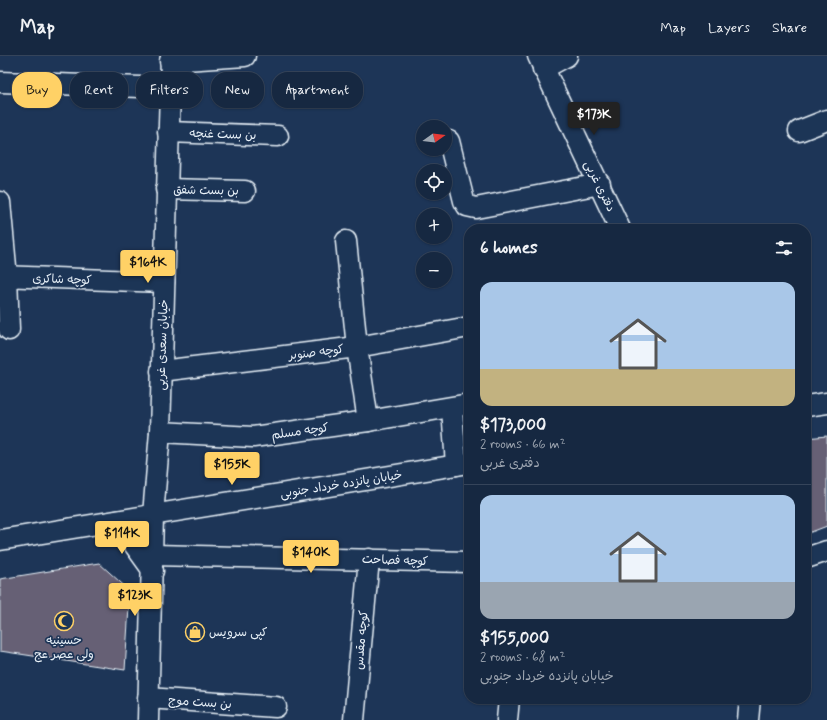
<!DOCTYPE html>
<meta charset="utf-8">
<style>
body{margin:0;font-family:Mynerve,"Playpen Sans Arabic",sans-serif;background:#1f3048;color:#f1f3f6;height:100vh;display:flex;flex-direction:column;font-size:15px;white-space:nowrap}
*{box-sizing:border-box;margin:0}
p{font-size:13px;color:#9ea6b1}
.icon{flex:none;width:22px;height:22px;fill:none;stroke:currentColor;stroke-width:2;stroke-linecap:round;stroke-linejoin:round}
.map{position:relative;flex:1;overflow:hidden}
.side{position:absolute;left:464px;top:168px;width:347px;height:480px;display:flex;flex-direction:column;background:#162841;border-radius:16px;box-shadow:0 1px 3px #0004,0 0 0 1px #35445a}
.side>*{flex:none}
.guide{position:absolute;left:12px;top:16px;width:380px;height:36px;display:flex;gap:8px}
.needle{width:26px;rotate:76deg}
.tools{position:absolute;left:416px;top:64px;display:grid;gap:8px}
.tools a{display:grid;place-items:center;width:36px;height:36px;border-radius:50%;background:#162841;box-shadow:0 1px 3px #0004,0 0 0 1px #35445a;font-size:20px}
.price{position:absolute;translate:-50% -34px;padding:0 9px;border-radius:4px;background:#ffd166;color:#111;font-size:13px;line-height:26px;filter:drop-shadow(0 1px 2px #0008)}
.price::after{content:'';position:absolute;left:50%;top:24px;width:12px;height:9px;margin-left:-6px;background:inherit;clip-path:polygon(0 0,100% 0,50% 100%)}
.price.selected{background:#222;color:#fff}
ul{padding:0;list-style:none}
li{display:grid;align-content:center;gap:8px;height:212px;padding:0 16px}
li+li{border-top:1px solid #35445a}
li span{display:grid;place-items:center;height:124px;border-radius:12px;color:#555}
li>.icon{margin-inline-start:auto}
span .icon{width:72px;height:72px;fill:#fffc;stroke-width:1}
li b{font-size:17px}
h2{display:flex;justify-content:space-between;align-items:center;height:48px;padding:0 16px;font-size:17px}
.pill{padding:0 14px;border-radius:16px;background:#162841;box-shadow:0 1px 3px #0004,0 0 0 1px #35445a;font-size:14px;line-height:36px}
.pill.selected{background:#ffd166;color:#111}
header{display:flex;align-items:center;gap:24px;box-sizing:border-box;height:56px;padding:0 20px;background:#162841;border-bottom:1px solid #35445a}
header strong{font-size:19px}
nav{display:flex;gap:22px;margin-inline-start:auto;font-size:14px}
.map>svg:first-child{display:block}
.building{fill:#666175;stroke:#e8f1f8}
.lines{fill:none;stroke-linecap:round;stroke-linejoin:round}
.minor-casing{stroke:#e8f1f8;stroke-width:23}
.minor{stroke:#1d3557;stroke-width:20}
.labels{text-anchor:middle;stroke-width:3.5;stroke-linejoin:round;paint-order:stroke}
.street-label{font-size:12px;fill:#e8f1f8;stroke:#1d3557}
.poi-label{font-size:12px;fill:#e8f1f8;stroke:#1d3557;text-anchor:start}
</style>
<header>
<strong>Map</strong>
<nav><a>Map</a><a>Layers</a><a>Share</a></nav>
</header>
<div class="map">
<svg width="827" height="664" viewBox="0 0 827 664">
<rect width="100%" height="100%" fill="#1d3557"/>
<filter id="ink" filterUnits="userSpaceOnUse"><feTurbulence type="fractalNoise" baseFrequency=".025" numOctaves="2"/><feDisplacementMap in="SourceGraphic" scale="8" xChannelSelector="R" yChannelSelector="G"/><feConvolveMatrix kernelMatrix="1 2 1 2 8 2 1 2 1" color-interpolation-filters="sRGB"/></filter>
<g filter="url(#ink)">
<g class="building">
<path d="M827 380V470L806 478V382Z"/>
<path d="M99 507 130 535 125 614 0 595V523Z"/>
</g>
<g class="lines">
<defs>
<g id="minor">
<path d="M538 0 620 173"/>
<path d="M170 5 245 0"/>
<path d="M543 13 567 0"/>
<path d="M0 26 169 32"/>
<path d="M799 75 827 64"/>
<path d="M168 76 278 80"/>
<path d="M449 85 464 145 467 150 476 152 600 128"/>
<path d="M166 133 245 135"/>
<path d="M0 146 7 221 9 274"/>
<path d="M346 185 357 291 368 365 469 348"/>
<path d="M0 220 164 226"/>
<path d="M161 315 357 291 469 271"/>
<path d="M806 350 827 347"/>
<path d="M452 352 456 409"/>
<path d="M160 376 253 381 368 365"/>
<path d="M117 465 153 515"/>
<path d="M0 484 469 407"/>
<path d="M153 499 469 506"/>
<path d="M806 502 827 495"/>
<path d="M148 642 276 651"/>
<path d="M148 664 153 459 160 376 171 0"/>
<path d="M354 664 369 503"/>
<path d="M507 664 509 643"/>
<path d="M748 664 750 643"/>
</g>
</defs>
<use href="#minor" class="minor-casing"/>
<use href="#minor" class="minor"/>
</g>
</g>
<defs>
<symbol id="mosque-ring" viewBox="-11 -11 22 22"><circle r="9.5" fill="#1d3557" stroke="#ffd166" stroke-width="1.5"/><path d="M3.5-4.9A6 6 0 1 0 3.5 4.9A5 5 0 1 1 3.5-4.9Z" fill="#ffd166"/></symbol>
<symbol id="shop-ring" viewBox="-11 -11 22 22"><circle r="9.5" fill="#1d3557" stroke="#ffd166" stroke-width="1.5"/><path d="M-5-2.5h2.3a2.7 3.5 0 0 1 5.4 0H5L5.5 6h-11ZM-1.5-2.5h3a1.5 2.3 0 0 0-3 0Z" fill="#ffd166"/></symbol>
</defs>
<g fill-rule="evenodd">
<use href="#mosque-ring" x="53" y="554" width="22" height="22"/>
<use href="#shop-ring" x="184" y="565" width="22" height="22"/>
</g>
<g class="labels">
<g class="street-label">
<text transform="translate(223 78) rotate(2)" y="4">بن بست غنچه</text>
<text transform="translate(600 130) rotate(64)" y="4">دفتری غربی</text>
<text transform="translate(206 134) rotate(1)" y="4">بن بست شفق</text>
<text transform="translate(62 223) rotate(2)" y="4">کوچه شاکری</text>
<text transform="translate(162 289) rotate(-88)" y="4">خیابان سعدی غربی</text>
<text transform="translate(316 296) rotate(-7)" y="4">کوچه صنوبر</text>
<text transform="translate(300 375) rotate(-8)" y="4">کوچه مسلم</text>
<text transform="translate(341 428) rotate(-9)" y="4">خیابان پانزده خرداد جنوبی</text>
<text transform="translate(395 504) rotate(2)" y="4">کوچه فصاحت</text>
<text transform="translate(361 584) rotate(-85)" y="4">کوچه مقدس</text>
<text transform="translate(200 646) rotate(4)" y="4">بن بست موج</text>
</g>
<g class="poi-label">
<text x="209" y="580">کپی سرویس</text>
<text x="64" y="588" text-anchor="middle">حسینیه<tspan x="64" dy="14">ولی عصر عج</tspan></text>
</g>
</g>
</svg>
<div class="tools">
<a><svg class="needle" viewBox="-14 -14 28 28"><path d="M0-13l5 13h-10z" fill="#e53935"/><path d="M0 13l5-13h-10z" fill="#9ea6b1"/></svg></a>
<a><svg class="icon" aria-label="locate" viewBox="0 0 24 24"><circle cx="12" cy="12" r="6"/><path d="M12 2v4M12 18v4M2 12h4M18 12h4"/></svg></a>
<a>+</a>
<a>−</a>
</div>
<b class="price selected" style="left:594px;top:80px">$173K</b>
<b class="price" style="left:148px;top:228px">$164K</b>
<b class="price" style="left:232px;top:430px">$155K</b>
<b class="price" style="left:122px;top:499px">$114K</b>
<b class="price" style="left:311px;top:518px">$140K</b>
<b class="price" style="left:135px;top:561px">$123K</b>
<div class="guide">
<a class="pill selected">Buy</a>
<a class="pill">Rent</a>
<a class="pill">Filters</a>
<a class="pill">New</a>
<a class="pill">Apartment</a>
</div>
<section class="side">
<h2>6 homes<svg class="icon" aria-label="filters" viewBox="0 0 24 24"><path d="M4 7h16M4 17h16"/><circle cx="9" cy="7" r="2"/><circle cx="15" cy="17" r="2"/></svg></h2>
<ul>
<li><span style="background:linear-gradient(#a9c7e8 70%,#c2b280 0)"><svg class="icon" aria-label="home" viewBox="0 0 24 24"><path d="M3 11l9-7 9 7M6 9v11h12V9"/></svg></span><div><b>$173,000</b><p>2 rooms · 66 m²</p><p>دفتری غربی</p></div></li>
<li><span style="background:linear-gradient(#a9c7e8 70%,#9aa5b1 0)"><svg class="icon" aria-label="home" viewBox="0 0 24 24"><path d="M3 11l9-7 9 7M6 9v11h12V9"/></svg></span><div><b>$155,000</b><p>2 rooms · 68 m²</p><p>خیابان پانزده خرداد جنوبی</p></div></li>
</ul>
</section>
</div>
